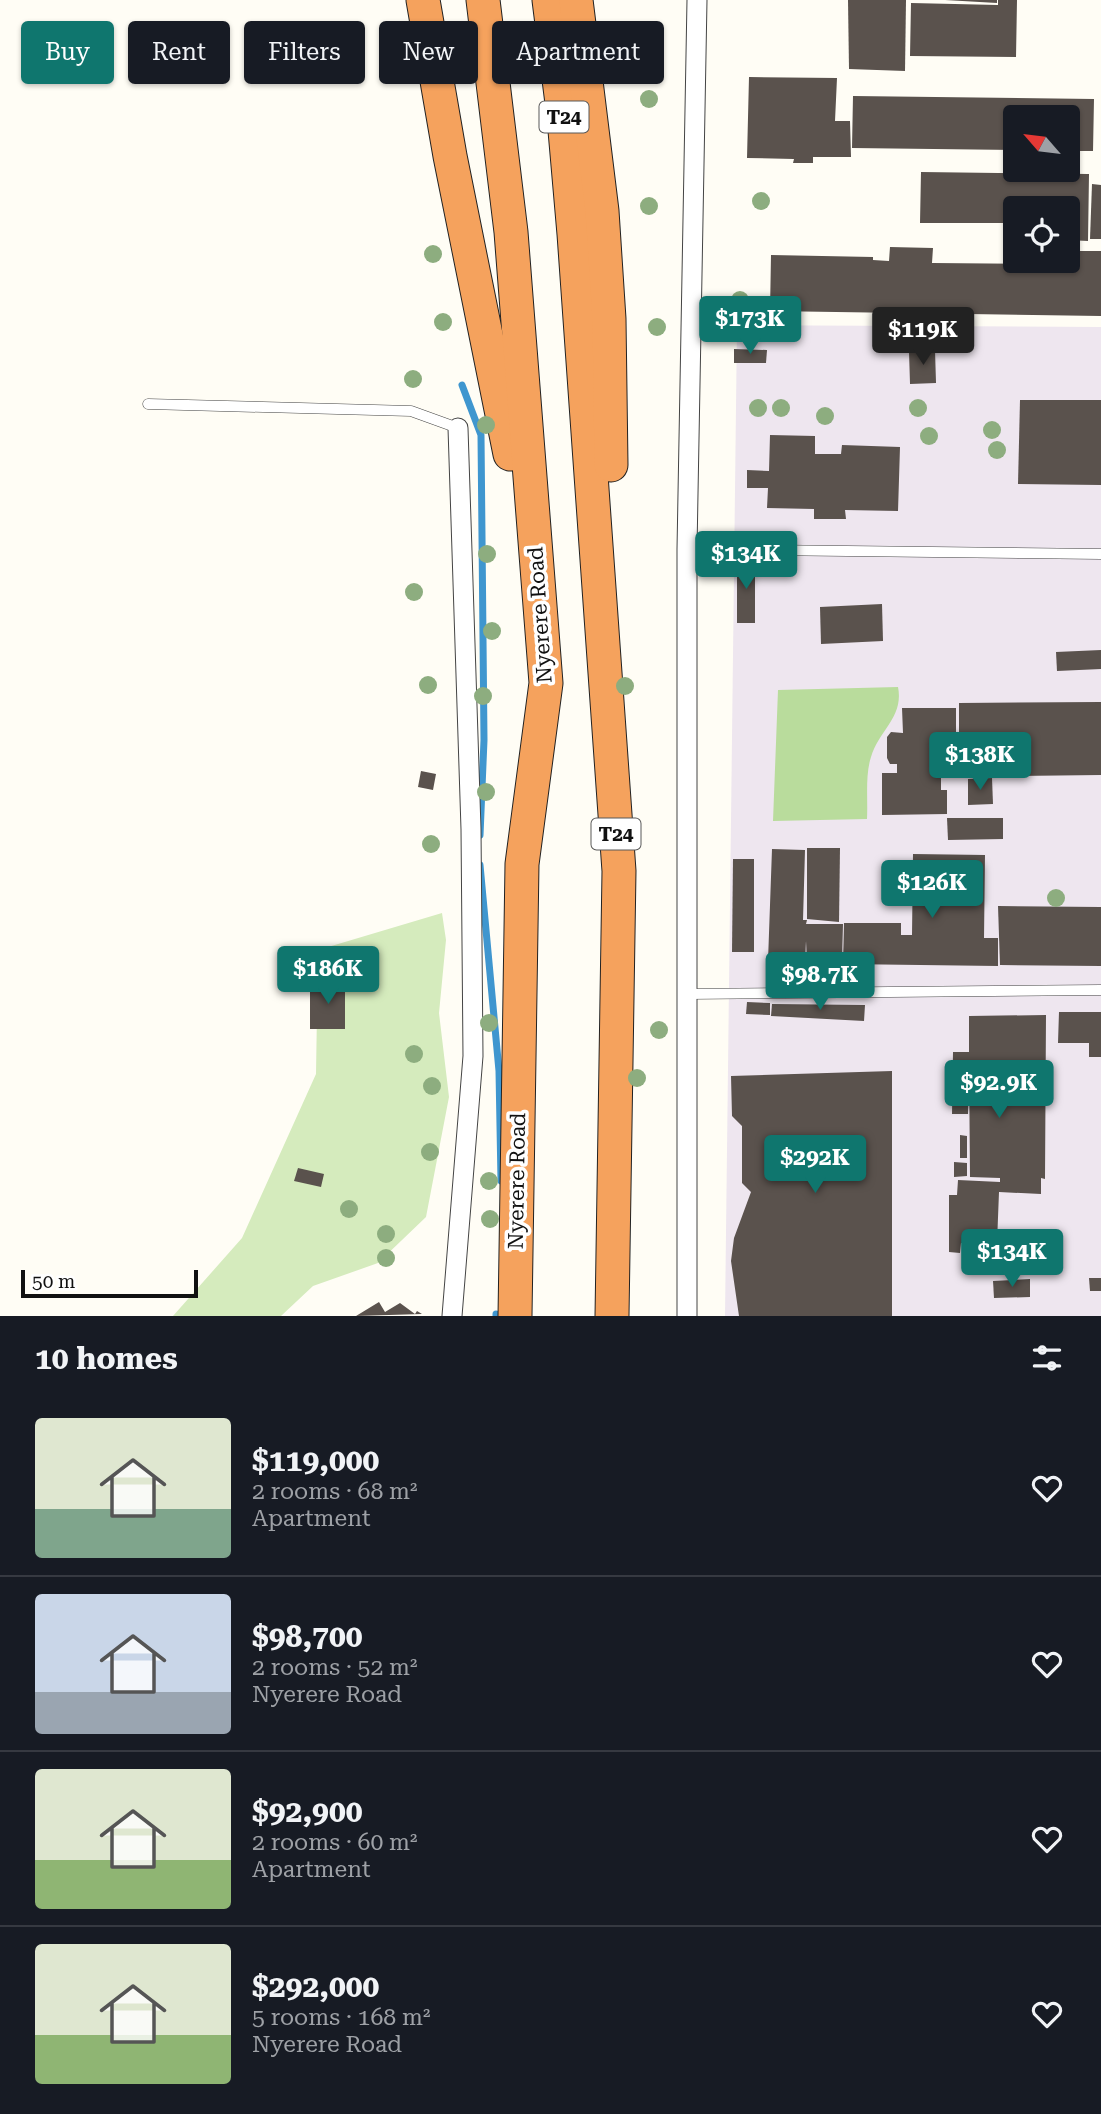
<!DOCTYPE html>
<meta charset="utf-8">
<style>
body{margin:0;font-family:"Roboto Serif",serif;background:#20242c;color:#f1f3f6;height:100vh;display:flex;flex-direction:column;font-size:26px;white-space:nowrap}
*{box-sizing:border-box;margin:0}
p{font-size:23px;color:#9ea1a6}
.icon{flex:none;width:38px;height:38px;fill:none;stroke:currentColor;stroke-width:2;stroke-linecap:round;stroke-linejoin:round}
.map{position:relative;height:1316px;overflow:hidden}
.drawer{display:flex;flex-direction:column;background:#171b24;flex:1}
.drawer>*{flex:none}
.hud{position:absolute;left:21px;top:21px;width:700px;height:63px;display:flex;gap:14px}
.needle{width:46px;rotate:298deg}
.buttons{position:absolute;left:1003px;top:105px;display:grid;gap:14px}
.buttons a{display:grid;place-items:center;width:77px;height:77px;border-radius:7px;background:#171b24;box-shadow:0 2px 5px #0004;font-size:35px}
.scale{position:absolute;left:21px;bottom:18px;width:177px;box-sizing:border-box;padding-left:7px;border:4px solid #111;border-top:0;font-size:19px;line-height:24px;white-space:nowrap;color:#111;-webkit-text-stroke:5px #fff;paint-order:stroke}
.price{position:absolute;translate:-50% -60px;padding:0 16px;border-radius:7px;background:#0f766e;color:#fff;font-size:23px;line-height:46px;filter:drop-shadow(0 2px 4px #0008)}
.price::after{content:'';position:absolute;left:50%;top:42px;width:21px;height:16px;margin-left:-10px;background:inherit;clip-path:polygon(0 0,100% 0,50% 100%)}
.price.selected{background:#222;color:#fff}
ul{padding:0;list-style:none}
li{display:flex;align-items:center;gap:21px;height:175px;padding:0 35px}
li+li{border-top:2px solid #363941}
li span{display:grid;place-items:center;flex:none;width:196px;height:140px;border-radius:7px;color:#555}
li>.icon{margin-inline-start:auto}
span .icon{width:84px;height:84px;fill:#fffc;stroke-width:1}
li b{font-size:30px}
h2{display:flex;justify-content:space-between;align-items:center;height:84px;padding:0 35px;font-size:30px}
.pill{padding:0 24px;border-radius:7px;background:#171b24;box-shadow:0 2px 5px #0004;font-size:24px;line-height:63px}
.pill.selected{background:#0f766e;color:#fff}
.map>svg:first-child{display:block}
.industrial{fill:#eee6ef}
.green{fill:#d5ebbd}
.forest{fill:#b9dc9c}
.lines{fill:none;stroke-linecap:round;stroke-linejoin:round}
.stream{stroke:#3f96cf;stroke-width:7}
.building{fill:#5a524d}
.lane-casing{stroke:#444;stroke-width:11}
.street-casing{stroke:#444;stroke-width:21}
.highway-casing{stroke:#222;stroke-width:35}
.lane{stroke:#fff;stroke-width:10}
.street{stroke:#fff;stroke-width:19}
.highway{stroke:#f5a25d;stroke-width:33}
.tree{fill:#8dad7f}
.labels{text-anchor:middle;stroke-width:7;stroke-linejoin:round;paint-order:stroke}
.shield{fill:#fff;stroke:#585858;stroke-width:2}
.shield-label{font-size:19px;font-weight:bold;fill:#111}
.street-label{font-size:21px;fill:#111;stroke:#fff}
</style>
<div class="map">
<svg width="1101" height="1316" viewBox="0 0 1101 1316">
<rect width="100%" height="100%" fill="#fffdf5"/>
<path class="industrial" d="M737 325 1101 327V1316H725Z"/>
<path class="green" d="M442 913 446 940 439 1013 449 1097 426 1217 378 1263 313 1286 281 1316H173L242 1238 316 1074 318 950Z"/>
<path class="forest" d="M898 687C904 717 879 730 871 757 865 775 868 800 867 819L773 821 778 690Z"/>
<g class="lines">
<g class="stream">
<path d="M462 385 481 435 484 740 480 835"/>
<path d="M480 865 499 1071 501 1181"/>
<path d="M496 1316V1314"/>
</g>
</g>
<g class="building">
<path d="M848 0H906L905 71 849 69Z"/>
<path d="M945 0H997V3Z"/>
<path d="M998 0H1017L1016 57 910 56 911 3 998 5Z"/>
<path d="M749 77 837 78 835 121H850L851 157H813V163H793L794 159 747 158Z"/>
<path d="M853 96 1094 99 1093 151H1068V117H1015V150L852 148Z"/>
<path d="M921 172 1089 174 1088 241 1068 240V208H1015V223H920Z"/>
<path d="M1092 184 1101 185V239H1090Z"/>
<path d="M890 247 933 248 932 263 1062 264V261H1068V251H1101V316L770 311 771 255 873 257V260L889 261Z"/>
<path d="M734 349 767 350 766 363H734Z"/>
<path d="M935 350 936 383 910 384 909 351Z"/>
<path d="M1020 400H1101V485L1018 484Z"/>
<path d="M770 435 815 436V454H841L842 445 900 447 898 511 845 510 846 519H814V509L767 508 768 488H747V470L769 471Z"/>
<rect x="737" y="559" width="18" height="64"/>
<path d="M882 604 883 641 821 644 820 607Z"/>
<path d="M1101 650V669L1057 671 1056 652Z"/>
<path d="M1101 702V775L1009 776 1010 759H959V703Z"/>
<path d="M902 708H956V755H948V767H941V790H947V814L882 815V773H897V764H890L887 758V737L891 732 903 733Z"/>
<path d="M421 771 436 774 433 790 418 787Z"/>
<path d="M992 778 993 804 968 805V779Z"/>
<path d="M947 818H1003V839L948 840Z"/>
<path d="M807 848H840L839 922 807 919Z"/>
<path d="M772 849 805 850 803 920H807L806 924H843L842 961H807L806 941 805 962 768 961Z"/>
<path d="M913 854 985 855 984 938H998V966L843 964 844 923H901V935H912Z"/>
<path d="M733 859H754V952H732Z"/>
<path d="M998 906 1101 907V966L1000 965Z"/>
<rect x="310" y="984" width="35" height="45"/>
<path d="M747 1002 770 1003V1015L746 1014Z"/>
<path d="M772 1004 865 1005 864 1021 771 1016Z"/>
<path d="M1059 1012H1101V1057H1089V1043H1058Z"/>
<path d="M1046 1015 1045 1179 1041 1178V1194L999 1192 997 1243H961L960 1253 949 1252V1195H957L958 1180 1000 1182V1178L970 1177 969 1060 968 1114H952L953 1052H969V1016Z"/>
<path d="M892 1071V1316H739L731 1261 734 1238 751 1192 742 1183V1126L732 1116 731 1076Z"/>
<path d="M960 1135 967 1136V1158H960Z"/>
<path d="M954 1162 967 1163V1176L954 1177Z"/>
<path d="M298 1168 324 1174 321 1187 294 1181Z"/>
<path d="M1089 1278H1101V1291H1090Z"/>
<path d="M1030 1279V1297L994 1298 993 1281Z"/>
<path d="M379 1302 385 1312 400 1303 415 1314 417 1311 422 1314 356 1316Z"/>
</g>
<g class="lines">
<defs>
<g id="lane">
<path d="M148 404 411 411 458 428"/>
<path d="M687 549 1101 554"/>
<path d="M688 994 1101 990"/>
</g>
<g id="street">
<path d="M452 1316 473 1056 471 829 458 428"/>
<path d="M687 1316V549L697 0"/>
</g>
<g id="highway">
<path d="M423 0 450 156 510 454"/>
<path d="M483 0 511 232 546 683 522 864 515 1316"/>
<path d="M549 0 564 119 574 234 619 871 612 1316"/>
<path d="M576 0 602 211 609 319 611 465"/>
</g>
</defs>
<use href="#lane" class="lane-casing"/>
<use href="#street" class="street-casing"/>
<use href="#highway" class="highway-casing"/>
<use href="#lane" class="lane"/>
<use href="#street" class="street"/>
<use href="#highway" class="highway"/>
</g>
<g class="tree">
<circle cx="649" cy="99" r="9"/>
<circle cx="761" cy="201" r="9"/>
<circle cx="649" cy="206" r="9"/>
<circle cx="433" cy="254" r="9"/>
<circle cx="740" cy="300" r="9"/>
<circle cx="443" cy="322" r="9"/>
<circle cx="657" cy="327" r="9"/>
<circle cx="413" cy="379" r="9"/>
<circle cx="758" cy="408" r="9"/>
<circle cx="781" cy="408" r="9"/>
<circle cx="918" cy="408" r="9"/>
<circle cx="825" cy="416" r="9"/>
<circle cx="486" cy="425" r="9"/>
<circle cx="992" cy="430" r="9"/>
<circle cx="929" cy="436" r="9"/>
<circle cx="997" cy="450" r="9"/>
<circle cx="487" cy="554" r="9"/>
<circle cx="414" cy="592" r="9"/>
<circle cx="492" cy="631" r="9"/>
<circle cx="428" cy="685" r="9"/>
<circle cx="625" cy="686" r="9"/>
<circle cx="483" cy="696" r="9"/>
<circle cx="486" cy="792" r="9"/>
<circle cx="431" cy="844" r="9"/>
<circle cx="1056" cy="898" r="9"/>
<circle cx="489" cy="1023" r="9"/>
<circle cx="659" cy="1030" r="9"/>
<circle cx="414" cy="1054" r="9"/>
<circle cx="637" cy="1078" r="9"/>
<circle cx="432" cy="1086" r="9"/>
<circle cx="430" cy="1152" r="9"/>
<circle cx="489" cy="1181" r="9"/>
<circle cx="349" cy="1209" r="9"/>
<circle cx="490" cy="1219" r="9"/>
<circle cx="386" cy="1234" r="9"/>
<circle cx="386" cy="1258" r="9"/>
</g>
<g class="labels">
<g class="shield">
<rect x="539.5" y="101.5" width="49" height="31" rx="5"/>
<rect x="591.5" y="818.5" width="49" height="31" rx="5"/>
</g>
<g class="shield-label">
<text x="564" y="124">T24</text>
<text x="616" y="841">T24</text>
</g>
<g class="street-label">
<text transform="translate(540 615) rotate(-94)" y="7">Nyerere Road</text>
<text transform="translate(517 1181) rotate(-89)" y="7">Nyerere Road</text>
</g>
</g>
</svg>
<div class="buttons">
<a><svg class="needle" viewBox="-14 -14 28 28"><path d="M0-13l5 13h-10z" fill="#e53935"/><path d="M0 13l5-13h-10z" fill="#9ea1a6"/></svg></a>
<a><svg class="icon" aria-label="locate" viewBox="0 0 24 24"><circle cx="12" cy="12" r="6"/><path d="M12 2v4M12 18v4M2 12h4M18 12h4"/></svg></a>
</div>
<div class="scale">50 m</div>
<b class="price" style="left:750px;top:356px">$173K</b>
<b class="price selected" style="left:923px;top:367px">$119K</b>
<b class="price" style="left:746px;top:591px">$134K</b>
<b class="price" style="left:980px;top:792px">$138K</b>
<b class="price" style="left:932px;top:920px">$126K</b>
<b class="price" style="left:328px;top:1006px">$186K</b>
<b class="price" style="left:820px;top:1012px">$98.7K</b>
<b class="price" style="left:999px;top:1120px">$92.9K</b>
<b class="price" style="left:815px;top:1195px">$292K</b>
<b class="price" style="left:1012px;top:1289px">$134K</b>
<div class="hud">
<a class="pill selected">Buy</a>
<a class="pill">Rent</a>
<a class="pill">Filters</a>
<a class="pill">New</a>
<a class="pill">Apartment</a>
</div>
</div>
<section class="drawer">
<h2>10 homes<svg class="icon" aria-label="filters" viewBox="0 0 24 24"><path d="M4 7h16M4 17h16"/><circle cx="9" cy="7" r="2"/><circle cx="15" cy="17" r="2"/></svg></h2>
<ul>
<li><span style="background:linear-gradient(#dfe7d0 65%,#7fa58c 0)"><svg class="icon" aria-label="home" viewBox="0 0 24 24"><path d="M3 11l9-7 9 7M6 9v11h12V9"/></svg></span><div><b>$119,000</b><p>2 rooms · 68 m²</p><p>Apartment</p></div><svg class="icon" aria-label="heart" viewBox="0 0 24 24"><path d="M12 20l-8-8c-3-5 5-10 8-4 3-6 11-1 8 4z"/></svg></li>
<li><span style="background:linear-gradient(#c9d6e8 70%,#9aa5b1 0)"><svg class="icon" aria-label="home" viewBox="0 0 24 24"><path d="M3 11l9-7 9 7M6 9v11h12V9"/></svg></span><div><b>$98,700</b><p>2 rooms · 52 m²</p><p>Nyerere Road</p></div><svg class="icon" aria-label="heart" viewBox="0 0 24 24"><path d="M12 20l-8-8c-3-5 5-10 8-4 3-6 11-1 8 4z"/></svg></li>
<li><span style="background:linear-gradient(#dfe7d0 65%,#8fb573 0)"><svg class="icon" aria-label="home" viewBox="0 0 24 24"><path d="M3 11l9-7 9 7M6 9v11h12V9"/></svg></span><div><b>$92,900</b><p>2 rooms · 60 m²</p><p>Apartment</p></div><svg class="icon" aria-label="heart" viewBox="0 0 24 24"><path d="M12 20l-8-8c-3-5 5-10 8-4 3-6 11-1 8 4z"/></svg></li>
<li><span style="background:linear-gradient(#dfe7d0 65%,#8fb573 0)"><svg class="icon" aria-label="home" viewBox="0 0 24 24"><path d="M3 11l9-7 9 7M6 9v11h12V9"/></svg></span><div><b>$292,000</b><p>5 rooms · 168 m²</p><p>Nyerere Road</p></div><svg class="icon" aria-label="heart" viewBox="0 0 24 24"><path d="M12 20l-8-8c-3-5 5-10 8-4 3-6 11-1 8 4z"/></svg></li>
</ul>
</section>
